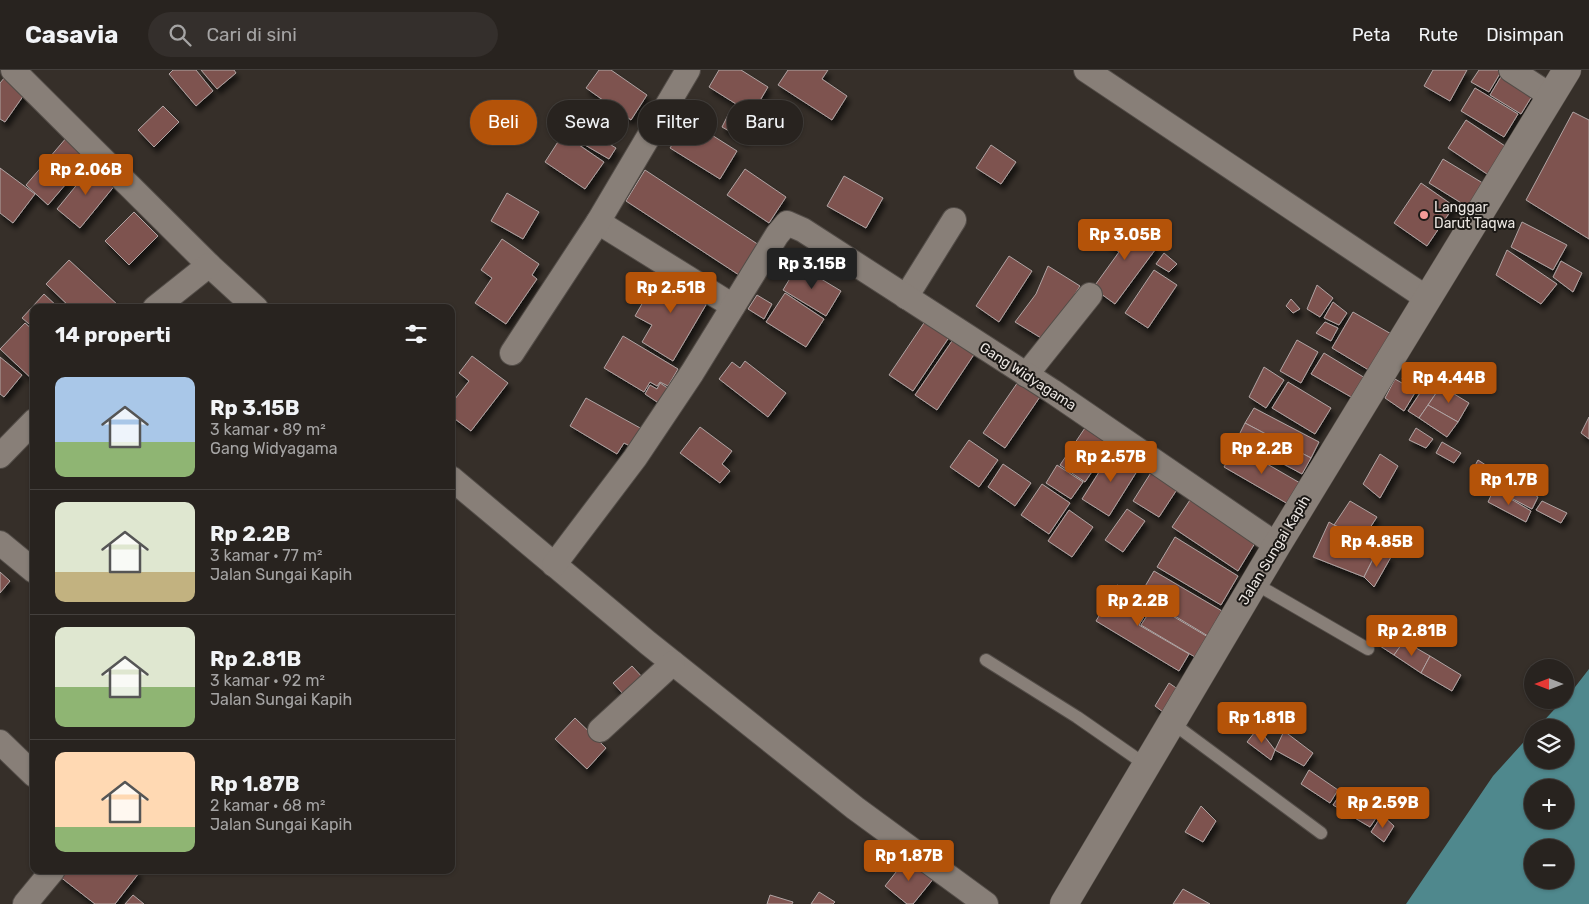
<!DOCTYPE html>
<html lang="id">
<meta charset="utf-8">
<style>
body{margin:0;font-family:Rubik,sans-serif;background:#342f2c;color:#f1f3f6;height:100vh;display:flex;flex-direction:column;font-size:19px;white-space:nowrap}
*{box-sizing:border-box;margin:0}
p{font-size:16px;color:#a5a4a4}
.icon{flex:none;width:28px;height:28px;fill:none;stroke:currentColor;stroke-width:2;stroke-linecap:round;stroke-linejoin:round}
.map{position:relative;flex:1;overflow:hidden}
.sheet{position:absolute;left:30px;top:234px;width:425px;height:570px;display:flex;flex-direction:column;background:#28231f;border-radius:10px;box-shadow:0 1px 4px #0004,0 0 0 1px #44403d}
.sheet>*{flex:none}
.banner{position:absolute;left:470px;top:30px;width:475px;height:45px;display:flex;gap:10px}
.needle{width:32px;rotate:270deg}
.fabs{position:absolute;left:1524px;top:589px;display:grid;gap:10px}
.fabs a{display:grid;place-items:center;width:50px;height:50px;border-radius:50%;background:#28231f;box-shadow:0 1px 4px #0004,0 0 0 1px #44403d;font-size:25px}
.price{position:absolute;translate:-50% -42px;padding:0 11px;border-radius:5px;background:#b45309;color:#fff;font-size:16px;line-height:32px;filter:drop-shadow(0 1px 2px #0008)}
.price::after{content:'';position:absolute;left:50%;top:30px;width:15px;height:11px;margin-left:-8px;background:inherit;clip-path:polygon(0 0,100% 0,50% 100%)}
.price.active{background:#222;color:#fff}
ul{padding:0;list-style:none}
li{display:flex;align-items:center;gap:15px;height:125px;padding:0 25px}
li+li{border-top:1px solid #44403d}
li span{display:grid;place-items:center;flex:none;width:140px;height:100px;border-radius:10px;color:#555}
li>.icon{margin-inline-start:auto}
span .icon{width:60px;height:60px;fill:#fffc;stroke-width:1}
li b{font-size:21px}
h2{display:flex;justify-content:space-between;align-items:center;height:60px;padding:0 25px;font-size:21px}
.chip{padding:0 18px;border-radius:22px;background:#28231f;box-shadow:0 1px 4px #0004,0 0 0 1px #44403d;font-size:18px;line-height:45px}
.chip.active{background:#b45309;color:#fff}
header{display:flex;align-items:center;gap:30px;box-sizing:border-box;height:70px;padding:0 25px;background:#28231f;border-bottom:1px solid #44403d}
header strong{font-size:24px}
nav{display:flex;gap:28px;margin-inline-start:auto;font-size:18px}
.search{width:350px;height:45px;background:#342f2c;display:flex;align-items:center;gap:12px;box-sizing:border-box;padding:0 18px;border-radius:28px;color:#a5a4a4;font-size:19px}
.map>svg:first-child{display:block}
.water{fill:#4f888d;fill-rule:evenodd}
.building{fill:#7e524f;stroke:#b0a4a3;filter:url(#shadow)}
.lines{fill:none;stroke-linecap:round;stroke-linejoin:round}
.service-casing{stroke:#534d48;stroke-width:14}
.minor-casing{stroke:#534d48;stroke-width:26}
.tertiary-casing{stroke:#534d48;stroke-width:29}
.service{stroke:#887f78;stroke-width:12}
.minor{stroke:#887f78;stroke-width:24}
.tertiary{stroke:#887f78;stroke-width:28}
.poi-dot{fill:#f59b97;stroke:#1b1815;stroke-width:2}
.labels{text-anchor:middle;stroke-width:4;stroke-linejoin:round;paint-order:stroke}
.poi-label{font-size:14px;fill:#ebe6e2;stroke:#1b1815;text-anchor:start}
.street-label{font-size:14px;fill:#ebe6e2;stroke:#1b1815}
</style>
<header>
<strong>Casavia</strong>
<div class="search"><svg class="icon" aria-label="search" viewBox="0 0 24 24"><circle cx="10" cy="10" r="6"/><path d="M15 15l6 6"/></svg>Cari di sini</div>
<nav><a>Peta</a><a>Rute</a><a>Disimpan</a></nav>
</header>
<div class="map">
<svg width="1589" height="834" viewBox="0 0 1589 834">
<defs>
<filter id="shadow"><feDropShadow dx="3" dy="5.5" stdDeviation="2.5" flood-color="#0009"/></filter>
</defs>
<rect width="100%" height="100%" fill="#362f29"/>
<path class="water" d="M1589 599V834H1406L1493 706 1532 663V690H1565V658L1538 657 1563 630H1565ZM1532 718H1565V750H1532ZM1532 778H1565V810H1532Z"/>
<g class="building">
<path d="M173 0H196L213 21 196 36 169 4Z"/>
<path d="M201 0H234L236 3 217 19Z"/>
<path d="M599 0H611L647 25 631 50 586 18Z"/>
<path d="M719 0H741L768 17 752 44 709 17Z"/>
<path d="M788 0H828L822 9 847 26 832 50 778 15Z"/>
<path d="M1433 0H1467L1450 31 1424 16Z"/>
<path d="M1479 0H1502L1489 22 1471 12Z"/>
<path d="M1505 0 1537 18 1521 44 1490 25Z"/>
<path d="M5 7 26 22 5 52 0 49V13Z"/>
<path d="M1475 18 1518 44 1504 67 1461 41Z"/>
<path d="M163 36 179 52 154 77 138 60Z"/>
<path d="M1573 42 1589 50V169L1526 130Z"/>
<path d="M729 43 752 56 745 70 722 57Z"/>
<path d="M688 50 737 81 720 109 670 78Z"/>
<path d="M1466 50 1514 82 1496 110 1448 78Z"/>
<path d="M573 52 616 78 609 89 566 64Z"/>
<path d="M563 64 604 92 585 119 545 92Z"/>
<path d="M67 67 89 87 48 135 26 115Z"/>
<path d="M991 75 1016 92 1001 114 976 98Z"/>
<path d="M1443 89 1486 115 1471 139 1429 113Z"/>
<path d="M93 95 116 114 80 158 57 139Z"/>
<path d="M0 98 35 124 13 153 0 143Z"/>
<path d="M745 99 786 127 769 153 727 125Z"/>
<path d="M645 100 762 177 742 207 626 131Z"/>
<path d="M844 106 883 128 866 158 827 136Z"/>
<path d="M1421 113 1454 136 1427 176 1394 153Z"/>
<path d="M507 123 539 142 523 169 491 151Z"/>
<path d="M134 142 158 166 129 195 105 171Z"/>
<path d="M1124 150 1158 176 1115 234 1093 218 1119 182 1107 173Z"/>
<path d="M1522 152 1567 175 1553 200 1511 177Z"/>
<path d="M502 169 539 194 532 205 537 209 506 254 475 233 492 208 481 200Z"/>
<path d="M1507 180 1557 214 1541 234 1496 205Z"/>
<path d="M1164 183 1177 194 1169 202 1156 194Z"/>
<path d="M1009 186 1032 201 999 252 976 236Z"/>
<path d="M69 190 119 236 118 238H71L46 214Z"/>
<path d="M1561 191 1582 203 1573 222 1553 207Z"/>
<path d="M798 195 841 221 826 246 783 220Z"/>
<path d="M1048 196 1080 216 1046 271 1015 252 1036 224Z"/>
<path d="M662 199 710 228 673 291 642 272 652 255 635 246Z"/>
<path d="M1154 200 1177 215 1148 258 1125 243Z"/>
<path d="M1317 215 1333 228 1320 247 1307 239Z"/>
<path d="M785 223 824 249 806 277 766 252Z"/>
<path d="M44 224 59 238H34V258L22 248Z"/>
<path d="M757 225 772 234 764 249 748 239Z"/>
<path d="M1291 229 1300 239 1293 243 1286 236Z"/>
<path d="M1333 232 1347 243 1339 255 1324 248Z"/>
<path d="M1353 242 1393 265 1372 302 1332 278Z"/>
<path d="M930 244 954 260 913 321 889 305Z"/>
<path d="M1325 252 1338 258 1331 271 1316 263Z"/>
<path d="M25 253 34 261V311L0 279Z"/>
<path d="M956 265 977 280 937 340 915 325Z"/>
<path d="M623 266 678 299 668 316 660 312 657 316 650 312 644 322 604 298Z"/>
<path d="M1297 270 1318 282 1301 313 1280 301Z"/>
<path d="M1324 283 1370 311 1358 331 1311 304Z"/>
<path d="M472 286 508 313 471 361 451 346V334L469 311 459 303Z"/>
<path d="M0 287 22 305 4 327 0 324Z"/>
<path d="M745 291 786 323 768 347 719 309 732 292 740 298Z"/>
<path d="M1410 293 1427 304 1419 319 1402 309Z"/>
<path d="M1264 297 1284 310 1266 338 1249 327Z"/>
<path d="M1022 306 1044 321 1005 378 983 363Z"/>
<path d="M1430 308 1441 316 1419 348 1408 341Z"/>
<path d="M1395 309 1416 321 1404 341 1385 328Z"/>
<path d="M1288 312 1331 338 1315 364 1272 338Z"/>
<path d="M660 313 672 321 663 336 645 324 650 315 657 319Z"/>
<path d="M1441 316 1469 333 1458 352 1428 335Z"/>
<path d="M586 328 642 359 632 377 624 373 617 384 570 356Z"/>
<path d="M1428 335 1458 352 1447 367 1419 348Z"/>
<path d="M1254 338 1319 372 1311 388 1245 353Z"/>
<path d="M1589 347V369L1581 363Z"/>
<path d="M1089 352 1114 369 1085 412 1060 395Z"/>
<path d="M1245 353 1311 388 1302 404 1237 369Z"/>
<path d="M700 357 732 381 722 394 730 401 720 413 680 383Z"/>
<path d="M1416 358 1433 369 1426 378 1409 370Z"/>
<path d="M969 370 998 390 979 417 950 397Z"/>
<path d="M1442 372 1461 383 1454 393 1436 383Z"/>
<path d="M1236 376 1300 413 1288 434 1224 397Z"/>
<path d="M1113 380 1139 398 1109 446 1082 429Z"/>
<path d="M1380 384 1398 396 1380 428 1363 414Z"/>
<path d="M1478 390 1501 405 1494 419 1471 403Z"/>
<path d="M1003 394 1031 413 1015 436 988 417Z"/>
<path d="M1057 395 1083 412 1071 429 1046 413Z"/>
<path d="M1152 401 1178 418 1159 447 1133 431Z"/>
<path d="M1501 405 1538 427 1532 439 1494 419Z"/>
<path d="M1042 414 1070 433 1049 464 1021 445Z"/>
<path d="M1494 419 1531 441 1526 452 1488 432Z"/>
<path d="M1190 430 1255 473 1238 501 1172 457Z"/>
<path d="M1350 431 1377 447 1364 467 1334 455Z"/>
<path d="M1542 431 1567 443 1561 453 1536 440Z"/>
<path d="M1127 439 1145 451 1123 482 1105 470Z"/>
<path d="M1069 440 1093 457 1072 487 1048 471Z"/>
<path d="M1329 452 1377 481 1364 507 1313 487Z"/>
<path d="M1175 467 1238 506 1221 535 1157 497Z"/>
<path d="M1377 481 1391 487 1374 517 1364 507Z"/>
<path d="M1154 501 1222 541 1208 566 1140 525Z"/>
<path d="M0 502 10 511 0 523Z"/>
<path d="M1117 515 1151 535 1139 555 1189 584 1179 601 1096 551Z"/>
<path d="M1154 535 1208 567 1195 587 1141 555Z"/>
<path d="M1387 559 1404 571 1394 585 1377 574Z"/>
<path d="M1404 571 1430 586 1421 603 1394 585Z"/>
<path d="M1430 586 1461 605 1452 621 1421 603Z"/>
<path d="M632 596 644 609 625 626 613 613Z"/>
<path d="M1169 613 1182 622 1167 645 1155 636Z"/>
<path d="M575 648 606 678 587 699 555 669Z"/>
<path d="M1258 658 1275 680 1271 690 1247 672Z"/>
<path d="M1284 661 1313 683 1304 696 1275 680Z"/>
<path d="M1309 700 1338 720 1330 733 1301 714Z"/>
<path d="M1341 723 1378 745 1370 757 1333 735Z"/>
<path d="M1201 736 1216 751 1203 772 1185 762Z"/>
<path d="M1382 745 1394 756 1384 772 1371 762Z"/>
<path d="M908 787 934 808 913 834H907L885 816Z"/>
<path d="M63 800H136L139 803 115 834H95L59 806Z"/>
<path d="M1183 819 1210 834H1173Z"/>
<path d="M819 822 835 832 833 834H811Z"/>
<path d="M133 825 144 834H125Z"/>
<path d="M770 825 793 832 792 834H767Z"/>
</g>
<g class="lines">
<defs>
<g id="service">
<path d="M1254 513 1368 579"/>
<path d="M986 590 1077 647 1146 695"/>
<path d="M1171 652 1321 763"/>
</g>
<g id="minor">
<path d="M13 0 209 195 256 238"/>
<path d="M1086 0 1428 229"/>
<path d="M1511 0 1551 26"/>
<path d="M598 152 733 236"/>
<path d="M906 227 954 150"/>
<path d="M155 238 209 195"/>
<path d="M512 283 598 152 688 0"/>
<path d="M1026 305 1090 225"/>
<path d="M0 386 34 351"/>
<path d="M451 408 648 573 855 738 986 834"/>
<path d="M0 473 34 501"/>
<path d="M554 495 635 388 692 303 777 165 787 153 803 160 1052 321 1277 475"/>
<path d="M600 660 673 593"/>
<path d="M0 672 34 705"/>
<path d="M25 834 53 800"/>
</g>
<path id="tertiary" d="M1064 834 1277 475 1567 0"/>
</defs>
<use href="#service" class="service-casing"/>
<use href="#minor" class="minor-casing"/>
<use href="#tertiary" class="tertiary-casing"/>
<use href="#service" class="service"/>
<use href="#minor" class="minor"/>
<use href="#tertiary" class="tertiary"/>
</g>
<circle class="poi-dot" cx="1424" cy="145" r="5"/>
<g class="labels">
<g class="poi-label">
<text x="1434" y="142">Langgar<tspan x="1434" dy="16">Darut Taqwa</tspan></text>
</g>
<g class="street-label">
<text transform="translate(1028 306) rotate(33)" y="5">Gang Widyagama</text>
<text transform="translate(1274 480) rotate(-59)" y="5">Jalan Sungai Kapih</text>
</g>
</g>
</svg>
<div class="fabs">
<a><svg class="needle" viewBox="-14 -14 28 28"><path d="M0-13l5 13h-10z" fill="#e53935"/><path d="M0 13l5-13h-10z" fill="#a5a4a4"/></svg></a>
<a><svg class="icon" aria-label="layers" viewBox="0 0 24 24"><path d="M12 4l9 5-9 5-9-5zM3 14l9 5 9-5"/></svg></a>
<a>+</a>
<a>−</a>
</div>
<b class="price" style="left:86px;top:126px">Rp 2.06B</b>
<b class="price" style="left:1125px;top:191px">Rp 3.05B</b>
<b class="price active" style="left:812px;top:220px">Rp 3.15B</b>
<b class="price" style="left:671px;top:244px">Rp 2.51B</b>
<b class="price" style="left:1449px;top:334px">Rp 4.44B</b>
<b class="price" style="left:1262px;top:405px">Rp 2.2B</b>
<b class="price" style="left:1111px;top:413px">Rp 2.57B</b>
<b class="price" style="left:1509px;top:436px">Rp 1.7B</b>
<b class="price" style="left:1377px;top:498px">Rp 4.85B</b>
<b class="price" style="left:1138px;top:557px">Rp 2.2B</b>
<b class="price" style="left:1412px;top:587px">Rp 2.81B</b>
<b class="price" style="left:1262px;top:674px">Rp 1.81B</b>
<b class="price" style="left:1383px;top:759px">Rp 2.59B</b>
<b class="price" style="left:909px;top:812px">Rp 1.87B</b>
<div class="banner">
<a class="chip active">Beli</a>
<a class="chip">Sewa</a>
<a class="chip">Filter</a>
<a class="chip">Baru</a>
</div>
<section class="sheet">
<h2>14 properti<svg class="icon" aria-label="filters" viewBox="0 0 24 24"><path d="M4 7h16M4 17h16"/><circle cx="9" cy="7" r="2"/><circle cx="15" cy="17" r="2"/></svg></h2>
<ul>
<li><span style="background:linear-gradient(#a9c7e8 65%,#8fb573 0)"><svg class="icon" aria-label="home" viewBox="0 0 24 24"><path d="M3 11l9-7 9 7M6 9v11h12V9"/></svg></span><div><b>Rp 3.15B</b><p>3 kamar · 89 m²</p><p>Gang Widyagama</p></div></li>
<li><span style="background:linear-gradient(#dfe7d0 70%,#c2b280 0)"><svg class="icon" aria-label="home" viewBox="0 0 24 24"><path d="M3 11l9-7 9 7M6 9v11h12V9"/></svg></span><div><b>Rp 2.2B</b><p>3 kamar · 77 m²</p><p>Jalan Sungai Kapih</p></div></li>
<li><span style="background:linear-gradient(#dfe7d0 60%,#8fb573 0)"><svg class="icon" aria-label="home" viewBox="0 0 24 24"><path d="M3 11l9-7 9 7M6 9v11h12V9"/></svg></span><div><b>Rp 2.81B</b><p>3 kamar · 92 m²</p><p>Jalan Sungai Kapih</p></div></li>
<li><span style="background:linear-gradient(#ffd9b3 75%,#8fb573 0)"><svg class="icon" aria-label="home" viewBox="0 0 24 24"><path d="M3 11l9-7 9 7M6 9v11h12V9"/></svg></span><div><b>Rp 1.87B</b><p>2 kamar · 68 m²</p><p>Jalan Sungai Kapih</p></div></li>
</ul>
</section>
</div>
